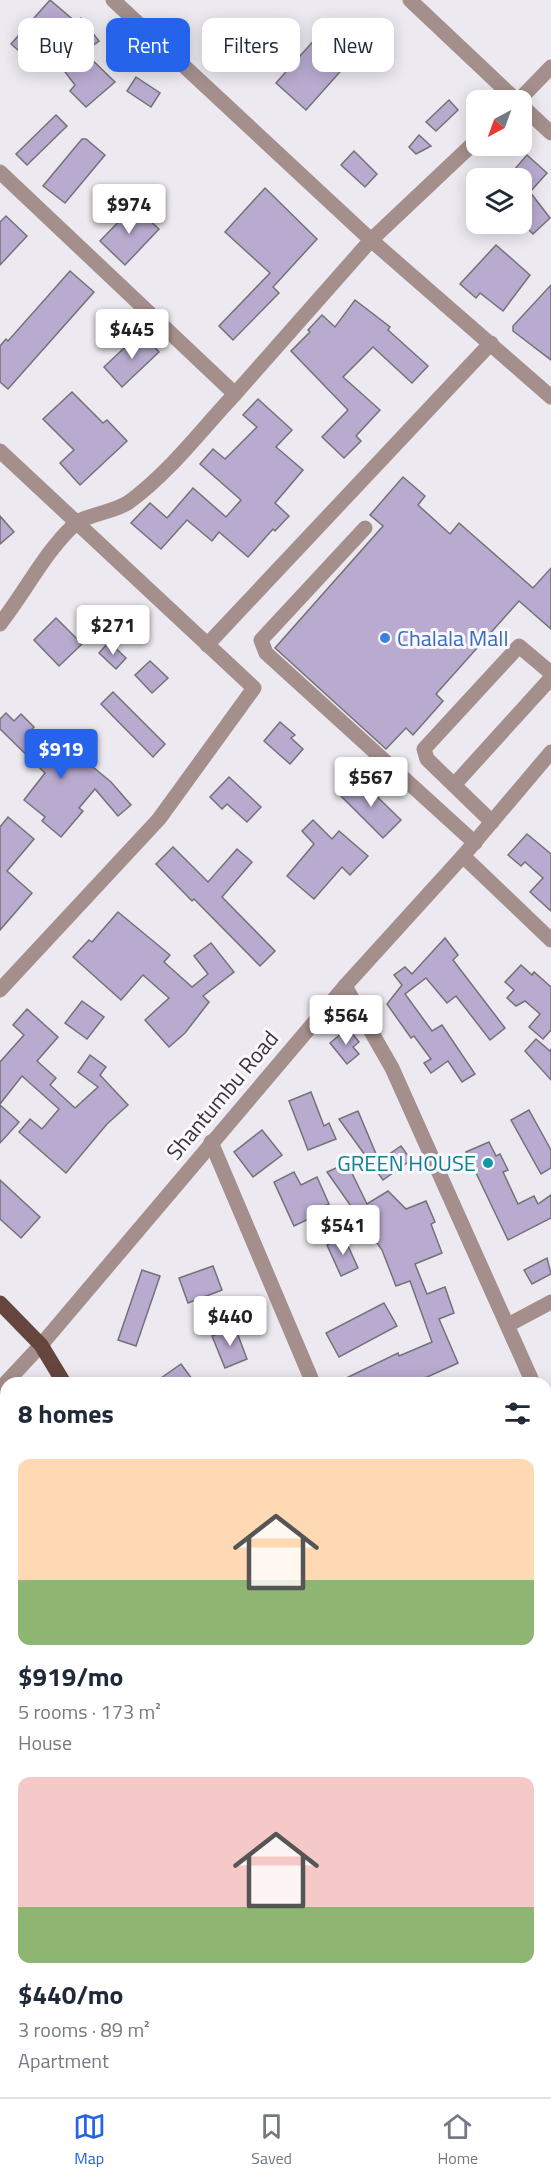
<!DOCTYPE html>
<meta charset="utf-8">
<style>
body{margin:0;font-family:"Titillium Web",sans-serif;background:#f6f6f7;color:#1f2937;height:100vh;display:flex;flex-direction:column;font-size:22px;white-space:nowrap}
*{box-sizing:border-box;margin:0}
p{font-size:20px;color:#747a83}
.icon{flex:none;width:33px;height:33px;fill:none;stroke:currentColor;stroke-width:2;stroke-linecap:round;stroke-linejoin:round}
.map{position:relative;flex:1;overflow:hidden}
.drawer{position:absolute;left:0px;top:1377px;width:552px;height:720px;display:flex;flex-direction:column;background:#fff;border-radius:18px 18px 0 0;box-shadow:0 3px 15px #0003}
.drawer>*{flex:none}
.hud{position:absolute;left:18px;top:18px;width:516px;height:54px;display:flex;gap:12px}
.needle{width:39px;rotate:221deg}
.controls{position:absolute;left:466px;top:90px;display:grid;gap:12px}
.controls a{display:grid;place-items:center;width:66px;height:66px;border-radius:12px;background:#fff;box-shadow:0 3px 15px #0003;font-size:30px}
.price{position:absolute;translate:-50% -51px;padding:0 14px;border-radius:6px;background:#fff;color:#222;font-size:20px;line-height:39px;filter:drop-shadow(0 2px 3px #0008)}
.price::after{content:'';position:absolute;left:50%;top:36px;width:18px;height:14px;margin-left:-9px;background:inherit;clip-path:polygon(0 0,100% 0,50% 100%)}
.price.on{background:#2563eb;color:#fff}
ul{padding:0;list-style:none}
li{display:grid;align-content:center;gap:12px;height:318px;padding:0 18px}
li span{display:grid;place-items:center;height:186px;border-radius:12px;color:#555}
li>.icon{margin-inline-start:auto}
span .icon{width:108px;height:108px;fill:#fffc;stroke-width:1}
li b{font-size:26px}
h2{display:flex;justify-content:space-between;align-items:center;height:72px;padding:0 18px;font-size:26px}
.tag{padding:0 21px;border-radius:12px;background:#fff;box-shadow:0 3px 15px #0003;font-size:21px;line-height:54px}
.tag.on{background:#2563eb;color:#fff}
.tab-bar{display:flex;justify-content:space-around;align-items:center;height:84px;border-top:2px solid #e0e1e3;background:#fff;font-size:16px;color:#747a83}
.tab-bar a{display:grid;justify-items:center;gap:3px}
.tab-bar .on{color:#2563eb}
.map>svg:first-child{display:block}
.building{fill:#b9aad0;stroke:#747277;stroke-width:1.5}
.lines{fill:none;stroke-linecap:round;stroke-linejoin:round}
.path{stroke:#9b9a9e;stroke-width:3;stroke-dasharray:3 4.5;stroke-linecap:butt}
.minor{stroke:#a48f8c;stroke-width:15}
.major{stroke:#67453f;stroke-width:15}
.shop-dot{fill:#3f7fe0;stroke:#faf7fd;stroke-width:2}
.culture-dot{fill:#0f9aa8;stroke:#faf7fd;stroke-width:2}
.labels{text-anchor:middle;stroke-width:6;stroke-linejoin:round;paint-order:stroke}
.shop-label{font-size:22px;fill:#366cbe;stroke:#faf7fd;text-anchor:start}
.street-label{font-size:22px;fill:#343436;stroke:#faf7fd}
.culture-label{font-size:22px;fill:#0d838f;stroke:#faf7fd;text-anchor:end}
</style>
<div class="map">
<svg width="551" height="2097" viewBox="0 0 551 2097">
<rect width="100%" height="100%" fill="#eceaf0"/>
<g class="building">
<path d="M50 0 76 22 81 18 99 41 84 52 115 82 86 107 70 91 75 85 40 39 25 56 11 44Z"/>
<path d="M333 19 363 46 306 110 276 83Z"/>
<path d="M136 77 160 93 151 107 127 91Z"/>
<path d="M449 100 458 110 436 131 426 122Z"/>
<path d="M56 115 67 126 27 165 16 154Z"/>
<path d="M419 135 431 146 416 154 409 147Z"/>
<path d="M82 139H86L105 155 65 203 43 186Z"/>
<path d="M354 151 377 174 365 187 341 165Z"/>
<path d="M527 155 547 173 530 192 550 218 533 234 522 223V178H507Z"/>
<path d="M265 188 317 239 273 287 279 293 233 340 219 326 270 273 225 232Z"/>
<path d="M134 206 159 229 125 265 100 241Z"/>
<path d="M6 216 27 236 0 265V222Z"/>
<path d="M496 245 530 275 503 311 480 293 476 298 460 284Z"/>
<path d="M70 271 94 292 8 389 0 382V346L6 339 8 341Z"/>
<path d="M551 285V360L513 331V326Z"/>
<path d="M355 300 390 327 388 330 428 366 412 383 373 347 343 377 380 410 356 436 361 441 344 458 322 437 348 410 291 351 310 332 308 330 322 315 335 327Z"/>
<path d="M141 332 159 352 122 387 104 367Z"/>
<path d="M72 392 103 423 107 420 127 441 80 485 60 463 74 450 43 419Z"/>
<path d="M258 399 292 430 276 447 303 470 275 503 289 516 275 531 273 529 248 557 219 532 212 541 187 520 161 549 131 523 150 503 167 518 193 488 226 517 241 500 200 464 213 449 225 459 257 427 243 415Z"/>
<path d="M403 477 425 496 418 505 450 534 459 523 533 588 551 568V629L519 601 436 694 443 701 413 735 406 728 386 749 275 648 383 526 370 515Z"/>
<path d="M0 516 14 532 0 544Z"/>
<path d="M56 618 82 644 59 666 34 640Z"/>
<path d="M109 642 126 658 116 669 99 653Z"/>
<path d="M150 661 168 678 152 693 135 675Z"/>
<path d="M113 692 165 744 153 757 101 704Z"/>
<path d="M6 713 14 721 21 714 34 727 27 735 53 759 65 744 111 782 131 805 118 816 95 789 79 808 83 811 61 837 42 821 45 817 24 800 45 773 0 729V719Z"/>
<path d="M280 722 295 735 291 738 303 749 290 764 264 741Z"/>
<path d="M229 777 261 807 247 822 227 804 222 809 210 797Z"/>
<path d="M359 779 401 820 383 838 341 796Z"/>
<path d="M8 817 34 839 7 871 32 893 0 930V827Z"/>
<path d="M313 820 332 839 339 831 368 856 350 875 342 867 314 899 287 876 314 844 302 831Z"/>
<path d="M527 834 551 854V911L530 892 543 878 525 862 521 866 508 855Z"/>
<path d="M173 847 208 882 237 849 252 862 222 897 275 951 260 966 194 899 192 901 156 864Z"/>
<path d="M118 912 170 955 164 962 192 987 208 974 194 956 211 943 234 972 203 996 209 1002 185 1033 169 1047 145 1020 169 998 143 975 121 1000 73 957 89 940 92 942Z"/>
<path d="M445 938 458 955 453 960 505 1028 490 1040 456 996 447 1003 426 978 405 994 432 1031 442 1025 475 1074 462 1082 448 1061 431 1073 424 1063 431 1059 414 1036 411 1038 387 1004 402 985 394 975 405 967 412 974Z"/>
<path d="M521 965 532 975 534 972 551 987V1030L543 1039 529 1027 540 1014 525 1001 516 1006 507 998 514 990 505 982Z"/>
<path d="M82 1001 104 1017 87 1039 65 1023Z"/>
<path d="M27 1009 58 1037 37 1061 56 1078 50 1085 75 1108 98 1087 78 1072 90 1055 106 1067 100 1075 128 1105 107 1124 66 1173 19 1132 30 1119 42 1129 59 1109 22 1076 0 1104V1062L24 1035 13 1025Z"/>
<path d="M348 1028 359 1042 353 1047 359 1054 347 1064 330 1043Z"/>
<path d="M536 1039 550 1051 551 1049V1080L525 1051Z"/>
<path d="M311 1092 324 1126 329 1123 336 1139 308 1150 289 1101Z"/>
<path d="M0 1105 19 1122 0 1143Z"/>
<path d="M529 1110 551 1150V1168L541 1174 511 1120Z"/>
<path d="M358 1111 379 1161 401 1146 411 1160 383 1180 339 1119Z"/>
<path d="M262 1130 282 1155 253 1177 234 1152Z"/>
<path d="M489 1142 496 1156 500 1154 508 1170 503 1172 518 1204 534 1196 538 1204 551 1195V1218L508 1240 466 1152Z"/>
<path d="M347 1163 367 1204 388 1191 406 1209 426 1201 435 1222 431 1224 442 1253 415 1264 427 1294 445 1287 454 1313 439 1319 458 1363 414 1383H336L398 1353 399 1356 432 1342 410 1281 396 1286 382 1250 327 1172Z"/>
<path d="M294 1172 301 1185 317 1177 329 1204 313 1211 315 1216 294 1226 274 1182Z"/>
<path d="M0 1180 40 1217 21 1238 0 1219Z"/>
<path d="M344 1237 358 1268 341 1276 327 1245Z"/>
<path d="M547 1258 551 1274 532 1284 524 1270Z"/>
<path d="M213 1266 222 1290 188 1303 179 1278Z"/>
<path d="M142 1270 160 1276 136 1346 118 1340Z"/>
<path d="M384 1303 397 1326 339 1357 326 1333Z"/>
<path d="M235 1327 247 1359 225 1368 212 1336Z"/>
<path d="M181 1364 195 1383H154Z"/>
</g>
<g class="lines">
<path class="path" d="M0 1712 6 1693"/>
<g class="minor">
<path d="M113 0 371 240 551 397"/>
<path d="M410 0 516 100"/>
<path d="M519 100 551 67"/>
<path d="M522 106 551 133"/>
<path d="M0 172 235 394 371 240 477 140"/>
<path d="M0 451 254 688 159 819 0 990"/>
<path d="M365 528 261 640 266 653 475 843"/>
<path d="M0 624C26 591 44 553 74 525 86 514 113 513 129 502 169 473 201 430 235 394"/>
<path d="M207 645 491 343"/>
<path d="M454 785 551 678"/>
<path d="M492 822 427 759 424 749 519 646 551 673"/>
<path d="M463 856 551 940"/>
<path d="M345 986 392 1068 533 1383"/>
<path d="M211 1142 313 1383"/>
<path d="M508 1325 551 1302"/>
<path d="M0 1389 41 1345 345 986 463 856 551 752"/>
<path d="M546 1413 551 1425"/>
<path d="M546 1556 551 1553"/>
<path d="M546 1909 551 1920"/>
<path d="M0 2087 6 2080"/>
<path d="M133 2091 136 2097"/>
<path d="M307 2097 313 2091"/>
</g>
<g class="major">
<path d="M0 1303 41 1345 64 1383"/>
<path d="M376 2091 378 2097"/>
</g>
</g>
<circle class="shop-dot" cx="385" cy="638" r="6"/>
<circle class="culture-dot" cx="488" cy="1163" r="6"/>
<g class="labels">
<g class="shop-label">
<text x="397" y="646">Chalala Mall</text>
</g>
<g class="street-label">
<text transform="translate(222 1095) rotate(-50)" y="8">Shantumbu Road</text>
</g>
<g class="culture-label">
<text x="476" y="1171">GREEN HOUSE</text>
</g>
</g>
</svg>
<div class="controls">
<a><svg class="needle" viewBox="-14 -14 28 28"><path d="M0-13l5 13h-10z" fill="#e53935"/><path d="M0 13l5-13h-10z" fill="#747a83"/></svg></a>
<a><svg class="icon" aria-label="layers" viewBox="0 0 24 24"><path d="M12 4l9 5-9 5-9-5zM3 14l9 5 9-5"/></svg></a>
</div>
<b class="price" style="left:129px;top:235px">$974</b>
<b class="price" style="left:132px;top:360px">$445</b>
<b class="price" style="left:113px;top:656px">$271</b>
<b class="price on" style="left:61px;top:780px">$919</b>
<b class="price" style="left:371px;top:808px">$567</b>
<b class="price" style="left:346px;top:1046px">$564</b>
<b class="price" style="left:343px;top:1256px">$541</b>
<b class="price" style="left:230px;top:1347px">$440</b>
<div class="hud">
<a class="tag">Buy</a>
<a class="tag on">Rent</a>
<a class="tag">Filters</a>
<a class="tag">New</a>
</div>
<section class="drawer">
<h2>8 homes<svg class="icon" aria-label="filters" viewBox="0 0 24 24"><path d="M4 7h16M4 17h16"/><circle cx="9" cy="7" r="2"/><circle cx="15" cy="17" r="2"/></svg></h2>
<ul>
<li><span style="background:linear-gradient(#ffd9b3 65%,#8fb573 0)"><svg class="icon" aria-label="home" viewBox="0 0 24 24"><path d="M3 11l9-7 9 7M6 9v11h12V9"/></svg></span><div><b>$919/mo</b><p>5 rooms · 173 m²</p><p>House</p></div></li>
<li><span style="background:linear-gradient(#f6c9c9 70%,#8fb573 0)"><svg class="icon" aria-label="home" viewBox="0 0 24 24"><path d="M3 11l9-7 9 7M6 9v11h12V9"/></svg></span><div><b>$440/mo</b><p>3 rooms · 89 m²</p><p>Apartment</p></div></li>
</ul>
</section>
</div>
<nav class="tab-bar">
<a class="on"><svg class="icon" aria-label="map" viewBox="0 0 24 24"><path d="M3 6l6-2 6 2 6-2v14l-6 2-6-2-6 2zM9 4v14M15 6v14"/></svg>Map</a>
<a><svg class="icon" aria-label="saved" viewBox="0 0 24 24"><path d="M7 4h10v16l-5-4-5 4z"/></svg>Saved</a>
<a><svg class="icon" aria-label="home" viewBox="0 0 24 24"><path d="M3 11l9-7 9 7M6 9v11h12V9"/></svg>Home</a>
</nav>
